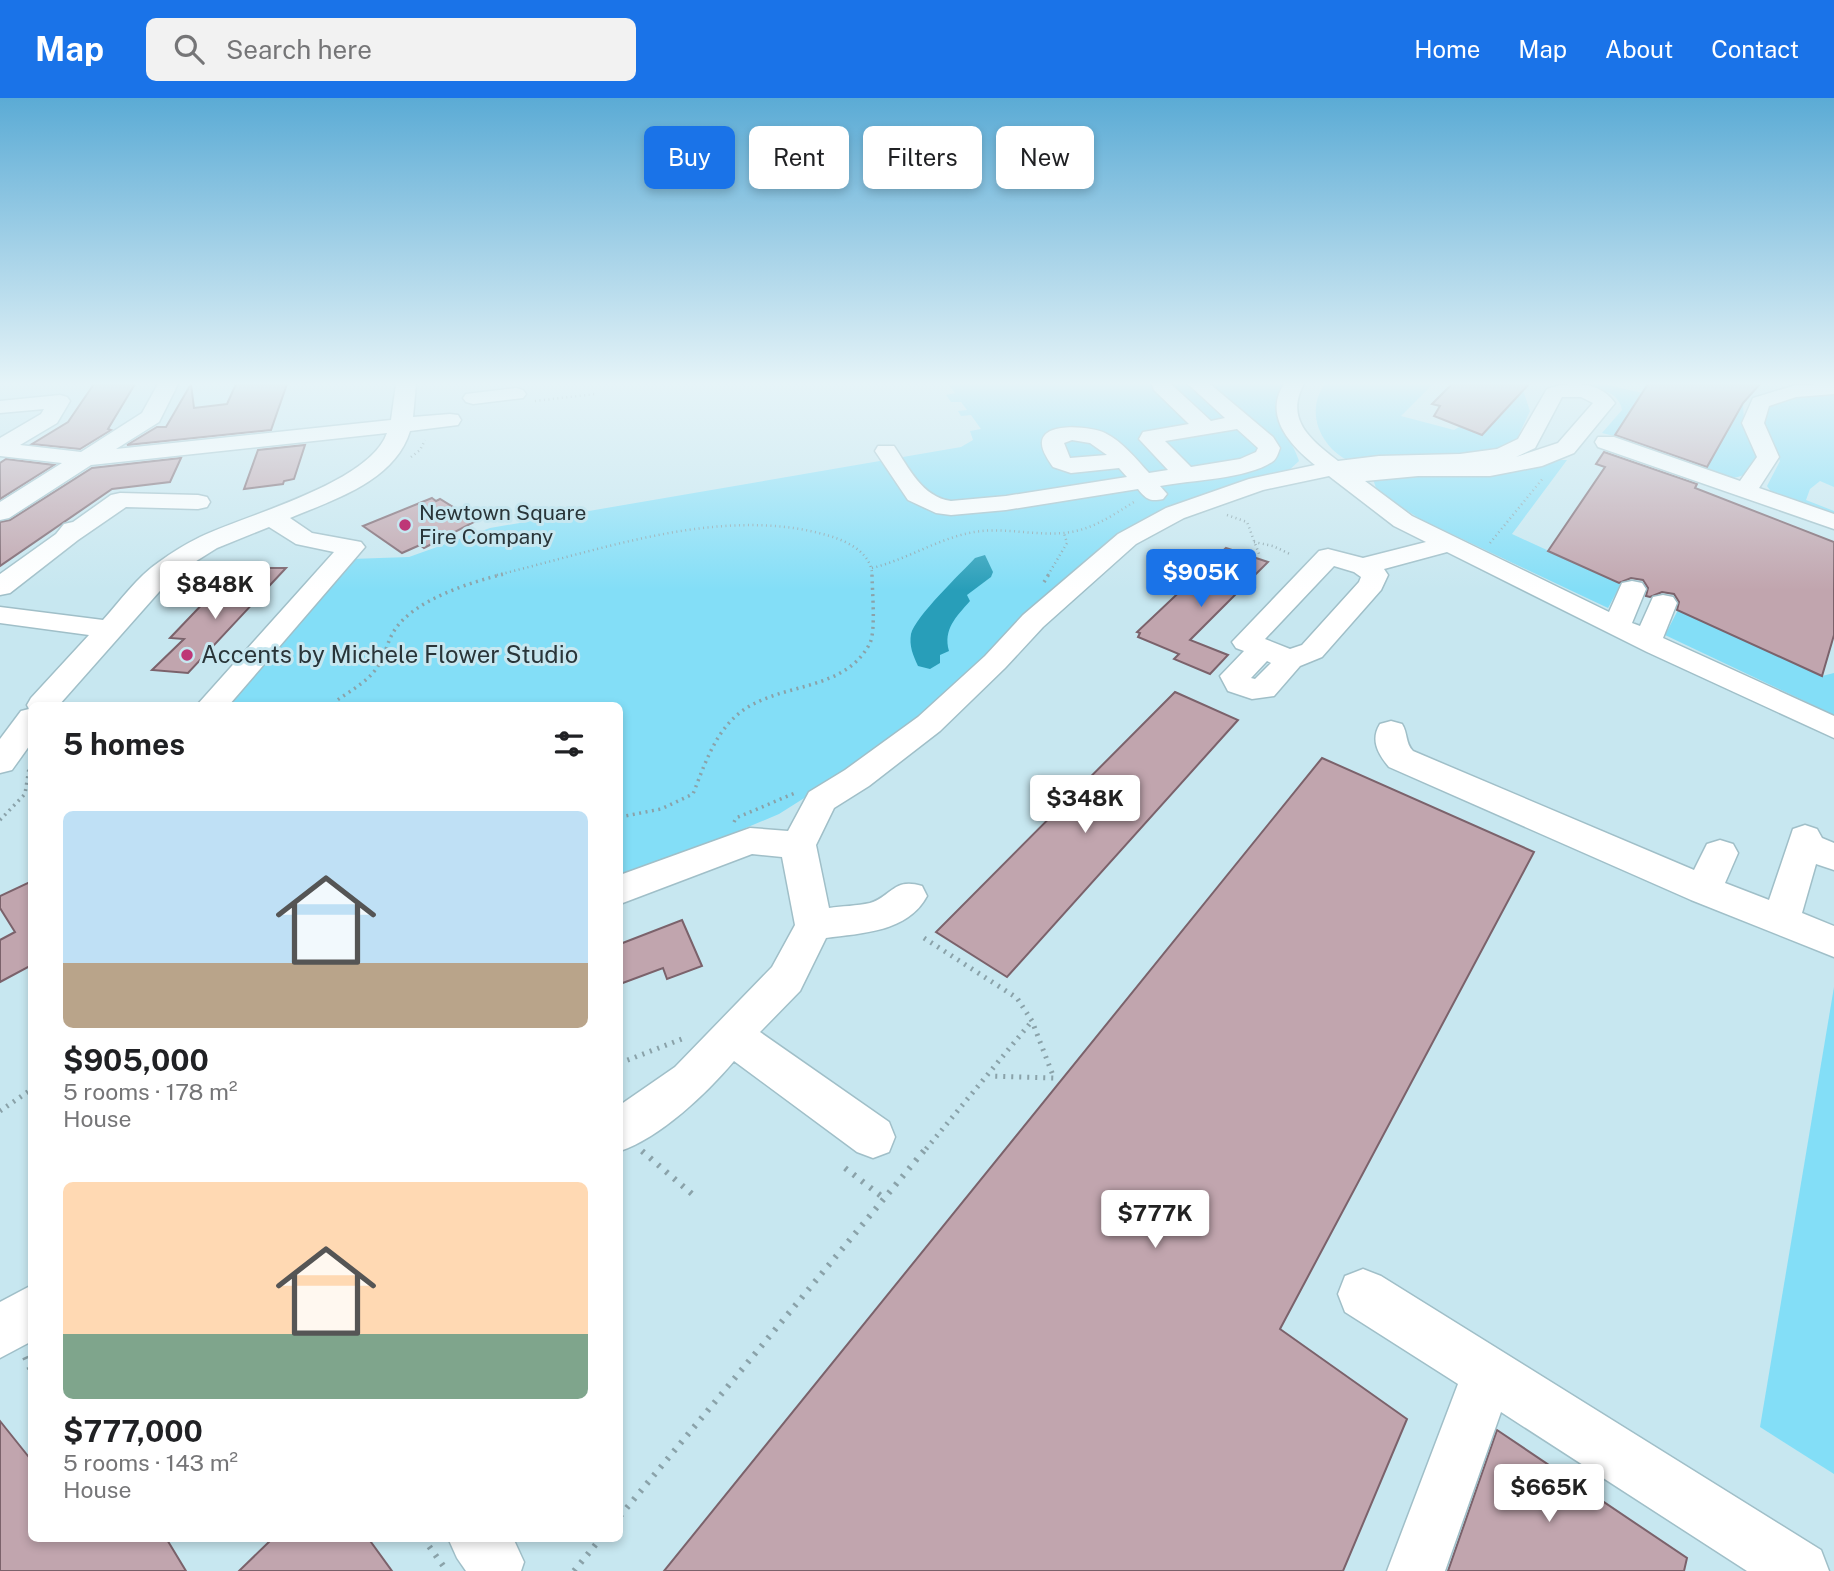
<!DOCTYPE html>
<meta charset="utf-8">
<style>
body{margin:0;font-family:"Public Sans",sans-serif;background:#f2f2f2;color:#202124;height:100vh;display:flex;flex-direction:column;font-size:26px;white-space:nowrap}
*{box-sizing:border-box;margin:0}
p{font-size:23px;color:#757577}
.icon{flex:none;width:38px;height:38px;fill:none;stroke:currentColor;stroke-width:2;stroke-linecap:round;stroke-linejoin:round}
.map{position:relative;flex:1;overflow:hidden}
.drawer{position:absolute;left:28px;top:604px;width:595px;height:840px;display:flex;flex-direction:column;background:#fff;border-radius:10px;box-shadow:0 4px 10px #0003}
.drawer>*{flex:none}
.guide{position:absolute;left:644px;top:28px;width:665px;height:63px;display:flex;gap:14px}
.price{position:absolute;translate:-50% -60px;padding:0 16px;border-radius:7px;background:#fff;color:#222;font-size:23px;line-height:46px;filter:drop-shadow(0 2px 4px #0008)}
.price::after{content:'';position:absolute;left:50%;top:42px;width:21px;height:16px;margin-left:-10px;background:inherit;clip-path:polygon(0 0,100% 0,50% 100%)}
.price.current{background:#1a73e8;color:#fff}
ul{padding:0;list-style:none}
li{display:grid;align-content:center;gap:14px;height:371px;padding:0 35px}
li span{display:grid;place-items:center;height:217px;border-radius:10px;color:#555}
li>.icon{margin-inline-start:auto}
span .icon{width:126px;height:126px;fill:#fffc;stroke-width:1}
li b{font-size:30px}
h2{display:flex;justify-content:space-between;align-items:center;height:84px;padding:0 35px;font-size:30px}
.chip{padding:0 24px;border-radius:10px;background:#fff;box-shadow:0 4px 10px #0003;font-size:24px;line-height:63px}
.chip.current{background:#1a73e8;color:#fff}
header{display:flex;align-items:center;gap:42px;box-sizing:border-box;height:98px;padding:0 35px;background:#1a73e8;color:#fff}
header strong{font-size:33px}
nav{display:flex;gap:38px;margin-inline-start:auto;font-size:24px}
.search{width:490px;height:63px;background:#f2f2f2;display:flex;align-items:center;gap:18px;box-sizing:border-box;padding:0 24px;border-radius:10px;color:#757577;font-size:26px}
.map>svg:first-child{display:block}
.green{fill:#83def7}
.water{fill:#289eb9}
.building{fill:#c1a5ae;stroke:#7b626b;stroke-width:2}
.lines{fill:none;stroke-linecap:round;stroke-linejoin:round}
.minor-casing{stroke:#a0bfc8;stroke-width:3}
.path-far3{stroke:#8aa2a9;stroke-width:2.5;stroke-dasharray:1 3.5;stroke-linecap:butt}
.path-far2{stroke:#8aa2a9;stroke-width:3.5;stroke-dasharray:2 4.5;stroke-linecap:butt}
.path-far1{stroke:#8aa2a9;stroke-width:5;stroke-dasharray:2 6;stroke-linecap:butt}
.path{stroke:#8aa2a9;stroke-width:6;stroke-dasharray:2.5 8;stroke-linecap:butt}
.minor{fill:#fff;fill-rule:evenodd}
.poi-dot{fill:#be3777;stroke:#c7e7f0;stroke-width:2.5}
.labels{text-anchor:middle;stroke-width:6;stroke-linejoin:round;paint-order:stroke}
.far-poi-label{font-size:21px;fill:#293539;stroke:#c7e7f0;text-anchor:start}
.poi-label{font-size:24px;fill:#293539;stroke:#c7e7f0;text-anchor:start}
</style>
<header>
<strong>Map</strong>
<div class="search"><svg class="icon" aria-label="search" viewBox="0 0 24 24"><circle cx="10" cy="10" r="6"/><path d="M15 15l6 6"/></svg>Search here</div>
<nav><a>Home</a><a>Map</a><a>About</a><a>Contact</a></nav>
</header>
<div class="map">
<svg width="1834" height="1473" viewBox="0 0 1834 1473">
<rect width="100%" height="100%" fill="#c7e7f0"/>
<g class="green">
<path d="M948 286H1283C1264 320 1290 333 1299 363L1287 374 1159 414 922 621 866 661 779 716 620 783V607H223L351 461 409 459 490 430 961 349 973 342 970 333 981 331 971 317 961 318 958 313 967 312 961 304H951L946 297 955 295Z"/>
<path d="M1325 286H1433L1401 318 1454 332 1523 292 1530 313 1514 347 1498 355 1354 365C1323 354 1303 315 1325 286Z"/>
<path d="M1581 286H1604L1642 295 1614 338 1602 335 1622 312C1619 293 1597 290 1581 286Z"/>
<path d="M1834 294V389L1820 383 1810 391 1806 402 1834 413V420L1772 395 1767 388 1780 363 1762 329 1769 304 1793 296Z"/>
<path d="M1743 305 1744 323 1760 359C1755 364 1750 372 1745 376 1729 386 1704 375 1692 365L1693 360Z"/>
<path d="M1551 362H1567L1512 436 1621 486 1608 510 1420 421 1377 393 1373 381Z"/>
<path d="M1678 512 1822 578 1834 575V617L1665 537Z"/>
<path d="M1834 889V1376L1760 1329Z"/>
</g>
<path class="water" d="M985 457 993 474 991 479 967 497 970 503C956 519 943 531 949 553L940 557V565L930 571 918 568C913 557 909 548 911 536 915 519 961 475 975 460Z"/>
<g class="building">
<path d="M94 286H135L108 331 111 332 80 351 32 346 68 324Z"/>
<path d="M191 286 194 310 227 306 236 286H287L271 332 127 347 157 329H166Z"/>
<path d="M1452 286H1529L1482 337 1434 318 1440 308 1432 306Z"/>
<path d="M1648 286H1760L1743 305 1707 369 1615 337Z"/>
<path d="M305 347 294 381 284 383 283 386 244 391 258 352Z"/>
<path d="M1604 354 1697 386 1695 390 1834 444V537L1822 578 1677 512 1679 504 1674 496 1662 494 1650 499 1646 498 1648 490 1643 482 1631 480 1619 485 1548 453 1605 369 1596 366Z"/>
<path d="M181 360 170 384 112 391 0 468V424L10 422 92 370Z"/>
<path d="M6 361 54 367 0 401V365Z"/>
<path d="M432 400 436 403 440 401 476 423 424 450 420 447 402 455 363 428Z"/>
<path d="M1226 450 1268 464 1190 542 1228 557 1210 576 1174 561 1179 556 1138 539 1140 535 1137 534Z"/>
<path d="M255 470H286L188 575 152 572 184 541 170 540 211 497 228 498Z"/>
<path d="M1175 594 1238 622 1007 879 936 834Z"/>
<path d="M1322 660 1534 754 1280 1231 1407 1321 1343 1473H664Z"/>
<path d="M32 783V867L0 884V842L15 834 0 810V798Z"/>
<path d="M682 822 702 868 667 881 663 870 620 886V846Z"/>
<path d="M0 1323 32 1363V1440H166L186 1473H0Z"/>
<path d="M1497 1332 1687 1460 1684 1473H1448Z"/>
<path d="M273 1440H368L392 1473H239Z"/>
</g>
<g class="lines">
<defs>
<g id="minor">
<path d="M158 286H178L159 324 116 351 391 322 396 286H416L413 319 450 316 458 317 461 322 458 327 410 333C395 383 333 402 290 420L312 435 361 444 365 449 229 607H197L334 454 296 446 269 429 217 450 174 477 59 607H32V644L12 672 0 675V641L21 613 29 611 27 607 31 600 89 537 0 525V509L103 522C120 503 138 478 159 464 171 455 186 446 200 439 246 417 370 385 387 335L91 367 9 420 0 422V404L62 365 0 358V340L41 316 44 311 0 315V303L60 297 67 299 70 303 57 325 20 347 81 354 142 315Z"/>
<path d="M1152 286H1171L1211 323 1225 320 1188 286H1210L1273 339 1280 350C1278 355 1277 361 1272 364 1246 381 1192 382 1160 388L1167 396 1163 401C1150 404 1146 401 1138 391L1006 412 951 417 936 415 908 402 875 353 878 348H894C909 370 922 399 951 403L1006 398 1127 379 1119 370 1071 375 1053 369C1049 363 1041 352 1042 344 1044 323 1092 329 1105 335 1123 344 1136 361 1149 375L1168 372 1139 341 1143 334 1189 326 1154 292ZM1237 331 1258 350 1256 354 1240 361 1191 369 1165 343ZM1072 342 1090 345 1107 357 1070 360 1064 345Z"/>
<path d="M1284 286H1304C1284 322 1312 343 1338 363L1379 358 1460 356 1497 351 1518 341 1547 291C1570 283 1600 283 1615 305L1574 355 1542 368 1490 378H1418L1365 383 1412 418 1609 514 1622 485 1632 483 1642 485 1646 491 1632 525 1640 528 1653 499 1663 497 1673 499 1677 505 1663 540 1834 618V640L1647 554 1447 454 1384 471 1388 477 1381 492 1322 559 1300 568 1274 598 1252 601 1228 593 1220 578 1244 553 1236 550 1232 544 1319 453 1328 451 1363 460 1426 444 1394 428 1329 378 1263 392 1184 420 1136 446 1043 529 1005 570 940 633 869 688 834 710 816 747 829 810C842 808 857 808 870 805 892 798 894 779 922 788L927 798C908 834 862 835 826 840L800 893 760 934 889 1024 895 1039 889 1054 873 1060 857 1054 734 963C707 995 660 1040 620 1053V1007L675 969 772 869 795 827 782 759 752 756 620 806V777L750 730 788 733 809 694 845 672 918 619 985 558 1023 517 1118 436 1166 410 1249 381 1315 367C1291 348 1263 318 1284 286ZM1562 299H1581L1593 305 1558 345 1516 359 1535 350ZM1334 468 1354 474 1361 479 1359 484 1302 547 1290 551 1265 541ZM1267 563 1271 565 1255 581 1251 580Z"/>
<path d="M1834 286V296L1796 299 1769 308 1764 325 1779 359 1759 390 1834 416V431L1598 349 1595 344 1598 339H1614L1740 383 1757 359 1742 325 1753 300 1796 287Z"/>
<path d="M516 290 523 292 526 296 523 300 473 306 466 304 463 300 466 296Z"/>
<path d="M120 395 198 397 207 399 210 404 207 409 198 411 126 409 78 442 10 495 0 497V476L56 436 64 426 73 424 111 397Z"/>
<path d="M1391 623 1402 626C1408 635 1405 645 1413 653L1694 772 1707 746 1720 742 1733 746 1738 755 1725 785 1769 802 1793 731 1805 727 1817 731 1822 740 1834 745V772L1816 766 1802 815 1834 828V859L1691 802 1389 669C1378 656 1370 642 1380 626Z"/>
<path d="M1363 1171 1381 1178 1821 1452 1829 1473H1747L1501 1314 1445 1473H1387L1458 1286 1345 1214 1338 1196 1345 1178Z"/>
<path d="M32 1187V1243L0 1260V1204Z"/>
<path d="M448 1440H513L524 1464 521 1473H466L457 1460Z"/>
</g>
</defs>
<use href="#minor" class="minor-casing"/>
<g class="path-far3">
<path d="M535 303 595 296"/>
<path d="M411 359 420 352 425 342"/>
<path d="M1227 417 1247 424 1259 456"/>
<path d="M1254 444 1273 448 1292 457"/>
<path d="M1490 445 1544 379"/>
<path d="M872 470C905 462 936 442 969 435 1004 427 1042 441 1076 433 1098 428 1116 415 1134 404"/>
<path d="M497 477C602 452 726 405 833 439 851 445 872 457 872 477"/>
<path d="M1048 477 1067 445 1064 435"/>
</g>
<g class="path-far2">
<path d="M1044 484 1049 476"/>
<path d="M335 607 336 603C350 593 369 583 378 568 385 558 387 544 394 533 413 502 471 484 504 476"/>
<path d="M620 719 661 711 693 696C704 668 714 637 737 617 776 583 844 596 870 545 876 532 872 492 872 476"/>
<path d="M0 722 25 696 29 670"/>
<path d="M734 724 736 720 795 695"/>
</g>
<g class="path-far1">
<path d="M924 840 1017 900 1032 923 1054 980 990 978"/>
<path d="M620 965 687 939"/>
<path d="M0 1013 32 991"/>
<path d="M926 1051 1032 923"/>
</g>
<g class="path">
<path d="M642 1053 692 1096"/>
<path d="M845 1070 885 1101"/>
<path d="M25 1259 32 1275"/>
<path d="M620 1418 927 1049"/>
<path d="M423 1440 447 1473"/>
<path d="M574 1473 601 1440"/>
</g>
<use href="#minor" class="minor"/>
</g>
<linearGradient id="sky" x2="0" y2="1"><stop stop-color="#5babd5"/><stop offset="0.58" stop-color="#e6f4f8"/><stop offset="1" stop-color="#e6f4f8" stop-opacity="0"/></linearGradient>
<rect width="1834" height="492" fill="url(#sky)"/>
<g class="poi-dot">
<circle cx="405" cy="427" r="7"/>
<circle cx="187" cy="557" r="7"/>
</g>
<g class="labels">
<g class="far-poi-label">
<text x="419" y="422">Newtown Square<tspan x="419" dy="24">Fire Company</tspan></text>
</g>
<g class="poi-label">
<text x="201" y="565">Accents by Michele Flower Studio</text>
</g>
</g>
</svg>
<b class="price current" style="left:1201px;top:511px">$905K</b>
<b class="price" style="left:215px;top:523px">$848K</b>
<b class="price" style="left:1085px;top:737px">$348K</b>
<b class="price" style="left:1155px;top:1152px">$777K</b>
<b class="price" style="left:1549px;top:1426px">$665K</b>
<div class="guide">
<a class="chip current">Buy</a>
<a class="chip">Rent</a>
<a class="chip">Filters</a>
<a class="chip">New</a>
</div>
<section class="drawer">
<h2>5 homes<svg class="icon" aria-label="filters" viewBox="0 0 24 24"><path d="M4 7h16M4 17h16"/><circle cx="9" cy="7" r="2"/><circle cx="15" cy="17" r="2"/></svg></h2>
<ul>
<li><span style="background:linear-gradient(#bfe0f5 70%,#b9a48a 0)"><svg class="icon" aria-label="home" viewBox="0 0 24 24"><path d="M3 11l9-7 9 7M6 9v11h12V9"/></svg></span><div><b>$905,000</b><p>5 rooms · 178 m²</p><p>House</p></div></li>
<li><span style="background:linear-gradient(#ffd9b3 70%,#7fa58c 0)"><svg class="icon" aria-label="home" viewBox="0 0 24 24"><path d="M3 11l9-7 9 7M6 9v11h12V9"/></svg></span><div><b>$777,000</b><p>5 rooms · 143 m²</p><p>House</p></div></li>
</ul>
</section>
</div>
